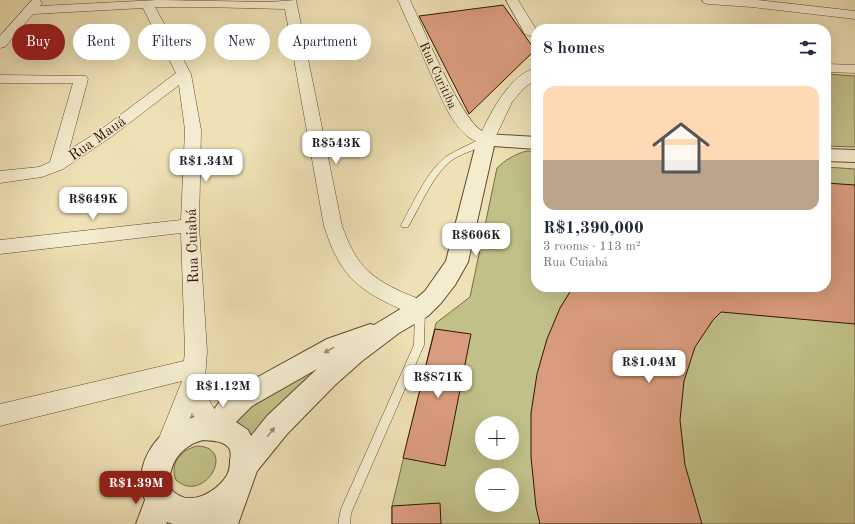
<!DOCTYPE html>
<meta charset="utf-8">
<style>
body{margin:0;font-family:"Old Standard TT",serif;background:#f6f6f7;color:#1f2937;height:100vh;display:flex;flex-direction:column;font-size:15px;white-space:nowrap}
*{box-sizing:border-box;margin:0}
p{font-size:13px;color:#747a83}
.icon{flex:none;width:22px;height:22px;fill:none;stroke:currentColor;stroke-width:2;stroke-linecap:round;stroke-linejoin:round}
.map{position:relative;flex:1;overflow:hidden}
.panel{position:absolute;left:531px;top:24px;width:300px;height:268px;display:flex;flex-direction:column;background:#fff;border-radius:16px;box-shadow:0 4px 16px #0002}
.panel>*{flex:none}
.banner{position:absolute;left:12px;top:24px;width:380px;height:36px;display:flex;gap:8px}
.buttons{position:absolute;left:475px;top:416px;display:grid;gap:8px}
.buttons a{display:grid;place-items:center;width:44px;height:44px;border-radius:50%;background:#fff;box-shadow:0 4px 16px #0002;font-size:20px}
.price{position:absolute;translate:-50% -34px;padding:0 9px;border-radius:8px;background:#fff;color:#222;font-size:13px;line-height:26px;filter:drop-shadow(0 1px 2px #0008)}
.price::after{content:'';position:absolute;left:50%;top:24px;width:12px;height:9px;margin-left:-6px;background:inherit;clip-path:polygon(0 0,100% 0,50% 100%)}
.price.selected{background:#8f2418;color:#fff}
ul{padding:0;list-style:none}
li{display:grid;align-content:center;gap:8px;height:212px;padding:0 12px}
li+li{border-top:1px solid #e0e1e3}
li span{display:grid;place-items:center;height:124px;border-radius:12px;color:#555}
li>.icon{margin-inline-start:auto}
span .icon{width:72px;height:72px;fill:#fffc;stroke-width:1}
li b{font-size:17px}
h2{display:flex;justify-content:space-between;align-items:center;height:48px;padding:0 12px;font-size:17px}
.tag{padding:0 14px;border-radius:18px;background:#fff;box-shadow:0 4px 16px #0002;font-size:14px;line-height:36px}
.tag.selected{background:#8f2418;color:#fff}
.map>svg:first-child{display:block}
.green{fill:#c1c088;stroke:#7a6b46;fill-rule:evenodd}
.building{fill:#da9c7e;stroke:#321603}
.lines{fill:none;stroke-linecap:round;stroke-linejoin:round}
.service-casing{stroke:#614930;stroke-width:1}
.minor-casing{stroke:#614930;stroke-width:1}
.tertiary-casing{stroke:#614930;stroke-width:2}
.service{fill:#f4eccf;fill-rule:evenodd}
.minor{fill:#f4eccf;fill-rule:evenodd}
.tertiary{fill:#f4eccf;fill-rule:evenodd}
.oneway{fill:#9d8c73}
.labels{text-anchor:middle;stroke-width:3;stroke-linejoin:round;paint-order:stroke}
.far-street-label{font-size:13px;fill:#321603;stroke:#f4eccf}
.street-label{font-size:15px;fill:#321603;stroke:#f4eccf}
</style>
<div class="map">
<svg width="855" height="524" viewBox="0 0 855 524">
<rect width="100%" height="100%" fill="#eee1b5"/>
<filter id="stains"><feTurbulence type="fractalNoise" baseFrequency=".005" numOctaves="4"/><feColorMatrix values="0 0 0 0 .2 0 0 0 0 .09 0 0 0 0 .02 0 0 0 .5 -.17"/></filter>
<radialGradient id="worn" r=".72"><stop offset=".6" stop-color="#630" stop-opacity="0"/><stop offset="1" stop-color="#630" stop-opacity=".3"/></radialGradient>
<g class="green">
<path d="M826 74 855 76V147L826 146Z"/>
<path d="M527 151 536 152V287H826V167L855 169V524H392V506L436 323 470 297 497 168C505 160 515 154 527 151ZM482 423H512V453H482ZM482 475H512V505H482Z"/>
<path d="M343 348 249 445 224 421Z"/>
<path d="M197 446C238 447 204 505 176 480 169 463 181 450 197 446Z"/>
</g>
<g class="building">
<path d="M503 5 535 50 469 114 419 16Z"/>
<path d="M826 183 855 185V324L721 312 713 320 695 347 684 381 680 420 685 465 702 524H540L536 507 531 457V413L537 374 547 339 560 308 573 287H826Z"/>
<path d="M435 329 471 334 445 466 403 458Z"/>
<path d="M440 503 441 524H392V506Z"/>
</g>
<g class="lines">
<defs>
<g id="service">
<path d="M483 138H486L490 140C480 150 463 152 452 160 433 174 420 207 408 227H402L401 225C413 204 427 170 447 156 458 149 471 144 483 138Z"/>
<path d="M420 305 423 306 425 309 424 345 351 513 350 524H338L341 509 414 345 415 309 417 306Z"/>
</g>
<g id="minor">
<path d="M32 0H40L42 3 40 6 158 0 269 2 296 0 342 226C355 262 367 276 402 292 412 297 425 299 430 309L427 315C416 318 408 313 398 308 354 288 339 272 324 226L285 9 202 7H155L191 74 201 130 199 226 207 351 205 379 209 400 225 427 221 435 213 438 205 435 192 413 175 456 167 459 159 456 155 448 182 381 0 426V404L184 361 185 351 181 233 0 254V240L181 220 185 130 179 85 111 137 63 169 42 177 0 183V171L39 167 50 162 73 83H0V75L86 76 88 79 69 150 99 131 176 73 143 8 33 14 5 47 0 48V36Z"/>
<path d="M398 0H410C423 27 460 118 482 131 492 110 511 74 536 68V79L523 89 512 102 492 144C483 146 474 141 467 136 448 120 439 91 429 70 419 46 408 23 398 0Z"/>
<path d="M506 0H518L536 29V38L525 34Z"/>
<path d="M702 0H758L855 11V19L752 7 708 4 704 3Z"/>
<path d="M826 64 855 65V73L826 72Z"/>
</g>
<g id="tertiary">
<path d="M486 134 536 137V149L494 146 468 262 455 285 441 303 428 316 399 333 362 361 335 385 287 434 257 471 238 524H173L167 522 166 524H136L145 500C132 467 154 432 186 420 194 417 201 414 210 415L220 401 234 390 327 339 370 324 374 325 412 302 425 291 446 261 477 140 480 136ZM317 369 267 416 251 436 248 430 236 422 252 406ZM203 440C212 441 223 440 229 448 231 451 231 456 230 460 230 465 230 470 227 475 216 494 184 510 169 486 169 464 180 446 203 440Z"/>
<path d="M826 149 855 150V162L826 161Z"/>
</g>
</defs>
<use href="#service" class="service-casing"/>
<use href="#minor" class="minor-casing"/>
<use href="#tertiary" class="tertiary-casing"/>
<use href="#service" class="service"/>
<use href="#minor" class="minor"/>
<use href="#tertiary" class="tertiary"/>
</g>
<defs><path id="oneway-solid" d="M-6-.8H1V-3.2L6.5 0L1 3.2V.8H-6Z"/></defs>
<g class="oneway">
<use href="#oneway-solid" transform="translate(329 350) rotate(151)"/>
<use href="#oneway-solid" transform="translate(271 432) rotate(-51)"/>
</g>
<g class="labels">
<g class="far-street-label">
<text transform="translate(439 75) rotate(65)" y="5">Rua Curitiba</text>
</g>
<g class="street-label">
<text transform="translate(97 138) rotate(-35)" y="5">Rua Mauá</text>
<text transform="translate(192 246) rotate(-92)" y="5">Rua Cuiabá</text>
</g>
</g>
<rect width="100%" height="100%" filter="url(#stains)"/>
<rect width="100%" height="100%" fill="url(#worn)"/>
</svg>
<div class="buttons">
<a>+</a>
<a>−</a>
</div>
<b class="price" style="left:336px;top:165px">R$543K</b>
<b class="price" style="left:206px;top:183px">R$1.34M</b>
<b class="price" style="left:93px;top:221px">R$649K</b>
<b class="price" style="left:476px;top:257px">R$606K</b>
<b class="price" style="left:649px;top:384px">R$1.04M</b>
<b class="price" style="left:438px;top:399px">R$871K</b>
<b class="price" style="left:223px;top:408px">R$1.12M</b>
<b class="price selected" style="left:136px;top:505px">R$1.39M</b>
<div class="banner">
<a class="tag selected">Buy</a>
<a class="tag">Rent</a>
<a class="tag">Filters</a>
<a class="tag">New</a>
<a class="tag">Apartment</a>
</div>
<section class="panel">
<h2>8 homes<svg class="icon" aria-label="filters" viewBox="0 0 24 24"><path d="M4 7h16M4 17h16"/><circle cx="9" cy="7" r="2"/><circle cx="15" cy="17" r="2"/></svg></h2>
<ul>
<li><span style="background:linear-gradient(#ffd9b3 60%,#b9a48a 0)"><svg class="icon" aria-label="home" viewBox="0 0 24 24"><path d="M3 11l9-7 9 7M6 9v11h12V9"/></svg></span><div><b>R$1,390,000</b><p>3 rooms · 113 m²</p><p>Rua Cuiabá</p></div></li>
</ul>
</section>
</div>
